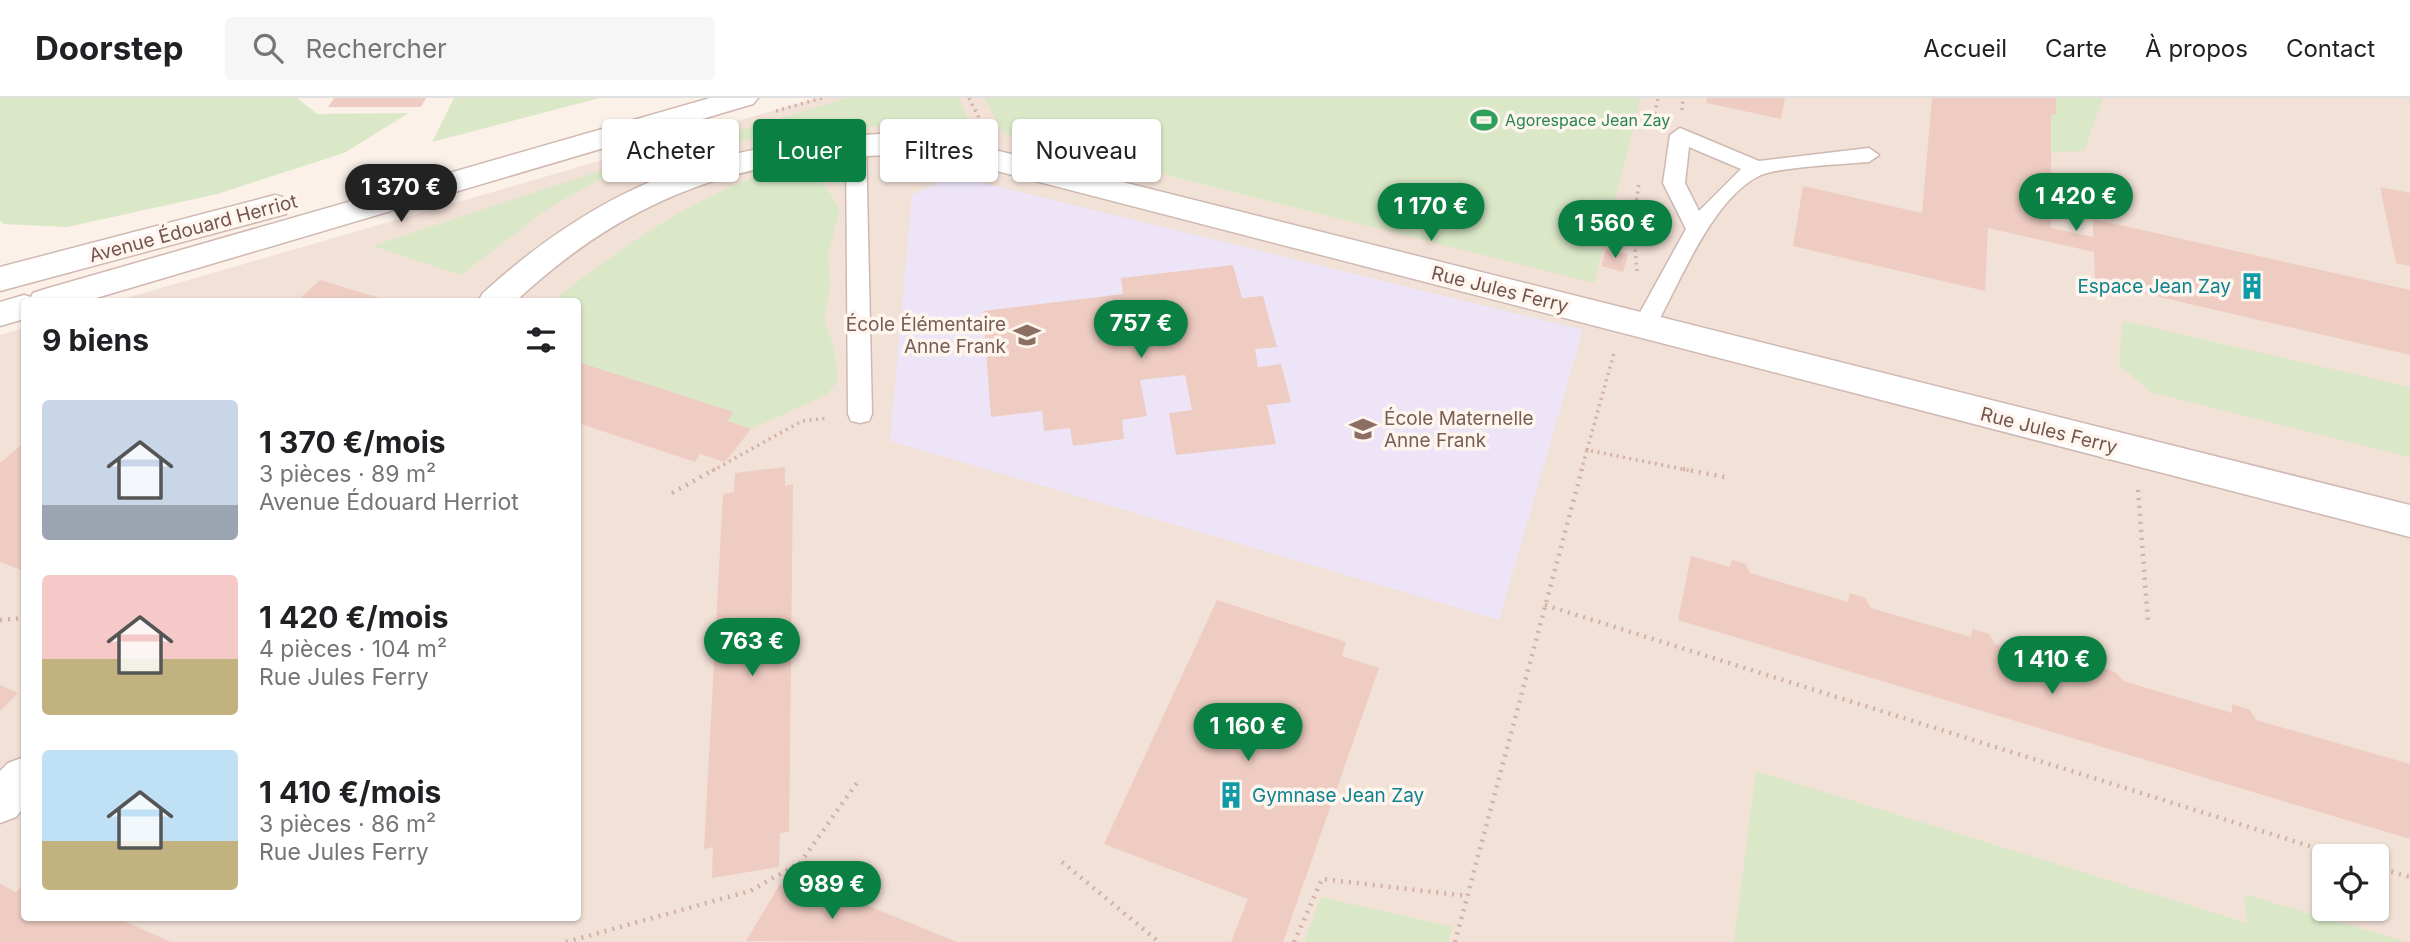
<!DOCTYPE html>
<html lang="fr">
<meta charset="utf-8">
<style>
body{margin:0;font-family:Inter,sans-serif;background:#f6f6f6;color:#202124;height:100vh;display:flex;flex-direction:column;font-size:26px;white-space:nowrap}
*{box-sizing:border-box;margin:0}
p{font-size:23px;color:#757577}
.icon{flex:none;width:38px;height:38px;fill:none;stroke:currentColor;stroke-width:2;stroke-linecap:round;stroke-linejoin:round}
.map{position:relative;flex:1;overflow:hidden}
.drawer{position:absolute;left:21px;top:200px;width:560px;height:623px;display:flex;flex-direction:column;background:#fff;border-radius:7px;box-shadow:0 2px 5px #0004}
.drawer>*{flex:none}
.hud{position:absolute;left:602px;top:21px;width:665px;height:63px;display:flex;gap:14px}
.tools{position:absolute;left:2312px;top:746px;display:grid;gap:14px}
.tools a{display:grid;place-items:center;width:77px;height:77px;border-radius:7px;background:#fff;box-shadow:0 2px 5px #0004;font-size:35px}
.price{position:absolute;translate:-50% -60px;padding:0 16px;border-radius:24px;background:#0b8043;color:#fff;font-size:23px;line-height:46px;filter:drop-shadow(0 2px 4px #0008)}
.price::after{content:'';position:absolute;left:50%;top:42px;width:21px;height:16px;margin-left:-10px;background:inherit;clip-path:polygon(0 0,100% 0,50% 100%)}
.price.on{background:#222;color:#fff}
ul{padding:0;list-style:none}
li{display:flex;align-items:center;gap:21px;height:175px;padding:0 21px}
li span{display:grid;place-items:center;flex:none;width:196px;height:140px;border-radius:7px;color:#555}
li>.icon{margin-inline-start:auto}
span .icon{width:84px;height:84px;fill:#fffc;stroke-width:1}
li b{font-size:30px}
h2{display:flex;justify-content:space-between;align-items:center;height:84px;padding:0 21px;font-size:30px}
.chip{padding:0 24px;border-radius:7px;background:#fff;box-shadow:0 2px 5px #0004;font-size:24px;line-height:63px}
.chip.on{background:#0b8043;color:#fff}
header{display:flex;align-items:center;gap:42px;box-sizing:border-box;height:98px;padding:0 35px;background:#fff;border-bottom:2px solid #e0e0e0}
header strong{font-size:33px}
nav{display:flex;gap:38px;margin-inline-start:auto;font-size:24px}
.search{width:490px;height:63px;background:#f6f6f6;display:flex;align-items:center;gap:18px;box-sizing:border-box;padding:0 24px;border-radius:7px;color:#757577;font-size:26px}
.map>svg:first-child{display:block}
.residential{fill:#f2e1d7;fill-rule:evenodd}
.education{fill:#ede5f7}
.green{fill:#dae8c8}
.building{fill:#eeccc2}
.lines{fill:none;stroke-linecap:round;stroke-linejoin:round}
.lane-casing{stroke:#ceb9b2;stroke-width:3}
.street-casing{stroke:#ceb9b2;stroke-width:3}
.secondary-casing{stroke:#d0b8b0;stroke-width:3}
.path-far1{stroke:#d3afa5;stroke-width:3.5;stroke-dasharray:2 4.5;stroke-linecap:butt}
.path{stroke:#d3afa5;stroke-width:4.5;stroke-dasharray:2 6;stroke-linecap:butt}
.lane{fill:#fff;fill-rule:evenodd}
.street{fill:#fff;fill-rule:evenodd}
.secondary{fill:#fff;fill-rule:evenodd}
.labels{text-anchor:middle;stroke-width:7;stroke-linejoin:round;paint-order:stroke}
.far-leisure-label{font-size:16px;fill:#27864d;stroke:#fef5ef;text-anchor:start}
.street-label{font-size:19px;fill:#73554e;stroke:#fef5ef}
.culture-label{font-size:19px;fill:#0d838f;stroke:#fef5ef;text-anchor:end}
.education-label{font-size:19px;fill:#785e54;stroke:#fef5ef;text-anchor:end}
</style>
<header>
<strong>Doorstep</strong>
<div class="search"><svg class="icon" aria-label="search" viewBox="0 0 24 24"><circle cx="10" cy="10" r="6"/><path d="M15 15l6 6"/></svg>Rechercher</div>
<nav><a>Accueil</a><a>Carte</a><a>À propos</a><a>Contact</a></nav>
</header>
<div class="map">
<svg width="2410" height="844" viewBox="0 0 2410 844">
<rect width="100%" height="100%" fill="#fbf1e9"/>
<path class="residential" d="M817 0H2410V844H0V237L24 230V819H578V203H116ZM2324 758H2376V810H2324Z"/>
<path class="education" d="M962 73 983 85 1583 232 1499 522 890 343 912 97Z"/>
<g class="green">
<path d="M0 0H297L317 16 409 15 344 55 217 96 67 129 3 126 0 122Z"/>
<path d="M454 0H600L432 44Z"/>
<path d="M848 0H959L977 40C912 27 841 24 774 36 753 39 732 46 712 52L703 43Z"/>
<path d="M984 0H1641L1594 185 1004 36Z"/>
<path d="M2056 0H2103L2084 53 2051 54V16Z"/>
<path d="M642 59 550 109 461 177 372 148Z"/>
<path d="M786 69C818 75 825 84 840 113L828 155 830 186 824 222 834 249 838 283 826 297 751 331 727 323 734 314 578 264V203H553C624 147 698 94 786 69Z"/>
<path d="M2123 223 2410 289V359L2151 294 2119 267Z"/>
<path d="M1756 673 2247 825 2244 796 2407 844H1734Z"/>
<path d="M1321 799 1453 829 1448 844H1304Z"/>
</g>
<g class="building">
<path d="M334 0H426L421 9H328Z"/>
<path d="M1707 0H1785L1781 21 1706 5Z"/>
<path d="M1932 0H2056V17L2051 16V130L2093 139V121L2410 192V257L2095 184 2094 154 1988 130 1985 193 1793 148 1803 88 1922 115Z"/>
<path d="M2380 89 2410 95V168L2396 165Z"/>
<path d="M1606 151 1628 156 1623 174 1601 168Z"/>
<path d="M1233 167 1242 200 1263 198 1277 249 1255 251 1258 269 1281 266 1291 304 1267 307 1276 346 1176 357 1169 315 1192 312 1185 277 1140 282 1147 318 1122 322 1124 341 1073 348 1070 330 1044 333 1042 313 991 319 983 213 1123 196 1121 180Z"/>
<path d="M320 182 386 202V203H297Z"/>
<path d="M578 264 734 314 727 323 751 331 725 364 700 356 695 364 578 325Z"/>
<path d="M20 348 24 349V473L0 464V365Z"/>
<path d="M785 369V388L793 386 789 734 780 735 779 769 712 780 713 749 704 751 723 396 734 394 735 375Z"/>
<path d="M1691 458 1730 469 1732 462 1746 466 1750 475 1848 504 1850 495 1865 500 1871 510 1888 515 1971 539 1972 531 1989 536 1995 546 2098 576V568L2115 574 2124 583 2133 586 2232 615V606L2250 612 2256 622 2410 666V741L1678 522Z"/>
<path d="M1217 502 1346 544 1342 558 1379 570 1283 844H1231L1248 801 1104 746Z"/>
<path d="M0 587 18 595 0 613Z"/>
<path d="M24 785V819H115L171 844H0V786L16 794Z"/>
<path d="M780 786 810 799 817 787 957 844 746 843Z"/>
</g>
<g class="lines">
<defs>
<g id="lane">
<path d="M1680 30 1759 63 1869 50 1879 57 1869 64C1846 66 1779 69 1761 77 1711 100 1678 190 1652 235L1644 237 1636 235 1632 229 1686 131 1663 85 1670 37ZM1689 49 1741 71 1699 113 1685 85Z"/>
<path d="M856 38 866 45 872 316 869 323 860 325 851 323 848 316 846 45Z"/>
</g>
<g id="street">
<path d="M879 36 939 38 2410 407V439L939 58C770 51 642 85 516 203H478L483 195C605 84 715 46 879 36Z"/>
<path d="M24 659V709L16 719 0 725V673L8 665Z"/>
</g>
<g id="secondary">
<path d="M710 0H758L753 6 86 203H24V221L0 228V204L24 197 31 199 33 195 45 191Z"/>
<path d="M275 97 286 100 291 108 286 116 0 193V169Z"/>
</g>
</defs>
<use href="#lane" class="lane-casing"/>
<use href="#street" class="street-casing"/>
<use href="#secondary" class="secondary-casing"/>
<g class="path-far1">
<path d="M969 0 981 24"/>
<path d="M1682 12 1683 0"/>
<path d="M776 13 822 0"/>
<path d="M1653 22 1658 0"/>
<path d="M1637 173 1633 129 1639 85"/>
<path d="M1587 352 1614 255"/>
<path d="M712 373 802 323 828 320"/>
<path d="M1581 373 1587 352 1692 373"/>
</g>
<g class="path">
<path d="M1683 371 1729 380"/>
<path d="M2138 392 2148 524"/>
<path d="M672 395 715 371"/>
<path d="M1545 507 2341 758"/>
<path d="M0 522 24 520"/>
<path d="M1062 764 1159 844"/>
<path d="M2376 769 2410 779"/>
<path d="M566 844 750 793 800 765 859 682"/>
<path d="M1294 844 1322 781 1468 798"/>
<path d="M1455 844 1582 371"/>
</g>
<use href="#lane" class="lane"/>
<use href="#street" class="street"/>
<use href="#secondary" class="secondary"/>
</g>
<defs>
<symbol id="stadium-bare" viewBox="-9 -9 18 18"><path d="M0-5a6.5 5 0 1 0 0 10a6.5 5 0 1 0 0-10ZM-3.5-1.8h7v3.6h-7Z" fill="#2e9e5b" stroke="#fef5ef" stroke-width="2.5" paint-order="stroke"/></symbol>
<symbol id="building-bare" viewBox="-9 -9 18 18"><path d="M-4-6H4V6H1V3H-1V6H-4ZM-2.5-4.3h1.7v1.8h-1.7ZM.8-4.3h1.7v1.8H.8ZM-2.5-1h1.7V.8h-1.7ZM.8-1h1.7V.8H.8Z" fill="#0f9aa8" stroke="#fef5ef" stroke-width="2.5" paint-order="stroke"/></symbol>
<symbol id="school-bare" viewBox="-9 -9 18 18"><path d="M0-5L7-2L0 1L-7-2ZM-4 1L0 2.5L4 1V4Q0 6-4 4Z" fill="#8d6e63" stroke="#fef5ef" stroke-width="2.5" paint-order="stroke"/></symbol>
</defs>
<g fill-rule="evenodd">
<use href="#stadium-bare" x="1465" y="3" width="38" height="38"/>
<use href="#building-bare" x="2233" y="169" width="38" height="38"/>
<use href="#school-bare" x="1008" y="218" width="38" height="38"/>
<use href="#school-bare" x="1344" y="312" width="38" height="38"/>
<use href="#building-bare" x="1212" y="678" width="38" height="38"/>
</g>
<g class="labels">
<g class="far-leisure-label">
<text x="1505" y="28">Agorespace Jean Zay</text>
</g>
<g class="street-label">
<text transform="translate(193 130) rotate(-15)" y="7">Avenue Édouard Herriot</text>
<text transform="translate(1500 191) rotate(14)" y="7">Rue Jules Ferry</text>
<text transform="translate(2049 332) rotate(14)" y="7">Rue Jules Ferry</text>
</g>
<g class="culture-label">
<text x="2231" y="195">Espace Jean Zay</text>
<text x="1252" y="704" text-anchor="start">Gymnase Jean Zay</text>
</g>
<g class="education-label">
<text x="1006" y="233">École Élémentaire<tspan x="1006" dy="22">Anne Frank</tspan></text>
<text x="1384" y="327" text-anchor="start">École Maternelle<tspan x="1384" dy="22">Anne Frank</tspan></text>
</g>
</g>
</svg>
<div class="tools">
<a><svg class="icon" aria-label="locate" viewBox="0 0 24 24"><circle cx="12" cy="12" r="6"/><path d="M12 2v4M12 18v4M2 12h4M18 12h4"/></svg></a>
</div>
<b class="price on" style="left:401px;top:126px">1 370 €</b>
<b class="price" style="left:2076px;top:135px">1 420 €</b>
<b class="price" style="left:1431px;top:145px">1 170 €</b>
<b class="price" style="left:1615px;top:162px">1 560 €</b>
<b class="price" style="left:1141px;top:262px">757 €</b>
<b class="price" style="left:752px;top:580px">763 €</b>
<b class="price" style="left:2052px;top:598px">1 410 €</b>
<b class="price" style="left:1248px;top:665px">1 160 €</b>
<b class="price" style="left:832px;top:823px">989 €</b>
<div class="hud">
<a class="chip">Acheter</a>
<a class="chip on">Louer</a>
<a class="chip">Filtres</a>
<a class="chip">Nouveau</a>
</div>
<section class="drawer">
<h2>9 biens<svg class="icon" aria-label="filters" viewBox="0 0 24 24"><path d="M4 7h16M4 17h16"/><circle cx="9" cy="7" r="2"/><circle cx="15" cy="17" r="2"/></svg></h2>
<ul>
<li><span style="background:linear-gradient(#c9d6e8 75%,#9aa5b1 0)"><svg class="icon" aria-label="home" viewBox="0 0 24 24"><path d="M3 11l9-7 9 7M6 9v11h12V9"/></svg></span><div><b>1 370 €/mois</b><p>3 pièces · 89 m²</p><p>Avenue Édouard Herriot</p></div></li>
<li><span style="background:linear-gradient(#f6c9c9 60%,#c2b280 0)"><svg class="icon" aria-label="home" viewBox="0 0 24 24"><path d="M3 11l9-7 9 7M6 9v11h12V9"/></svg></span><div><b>1 420 €/mois</b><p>4 pièces · 104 m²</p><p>Rue Jules Ferry</p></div></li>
<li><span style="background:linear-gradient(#bfe0f5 65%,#c2b280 0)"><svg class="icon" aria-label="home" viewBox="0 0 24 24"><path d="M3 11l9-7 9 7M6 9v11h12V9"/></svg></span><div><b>1 410 €/mois</b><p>3 pièces · 86 m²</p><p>Rue Jules Ferry</p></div></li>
</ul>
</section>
</div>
